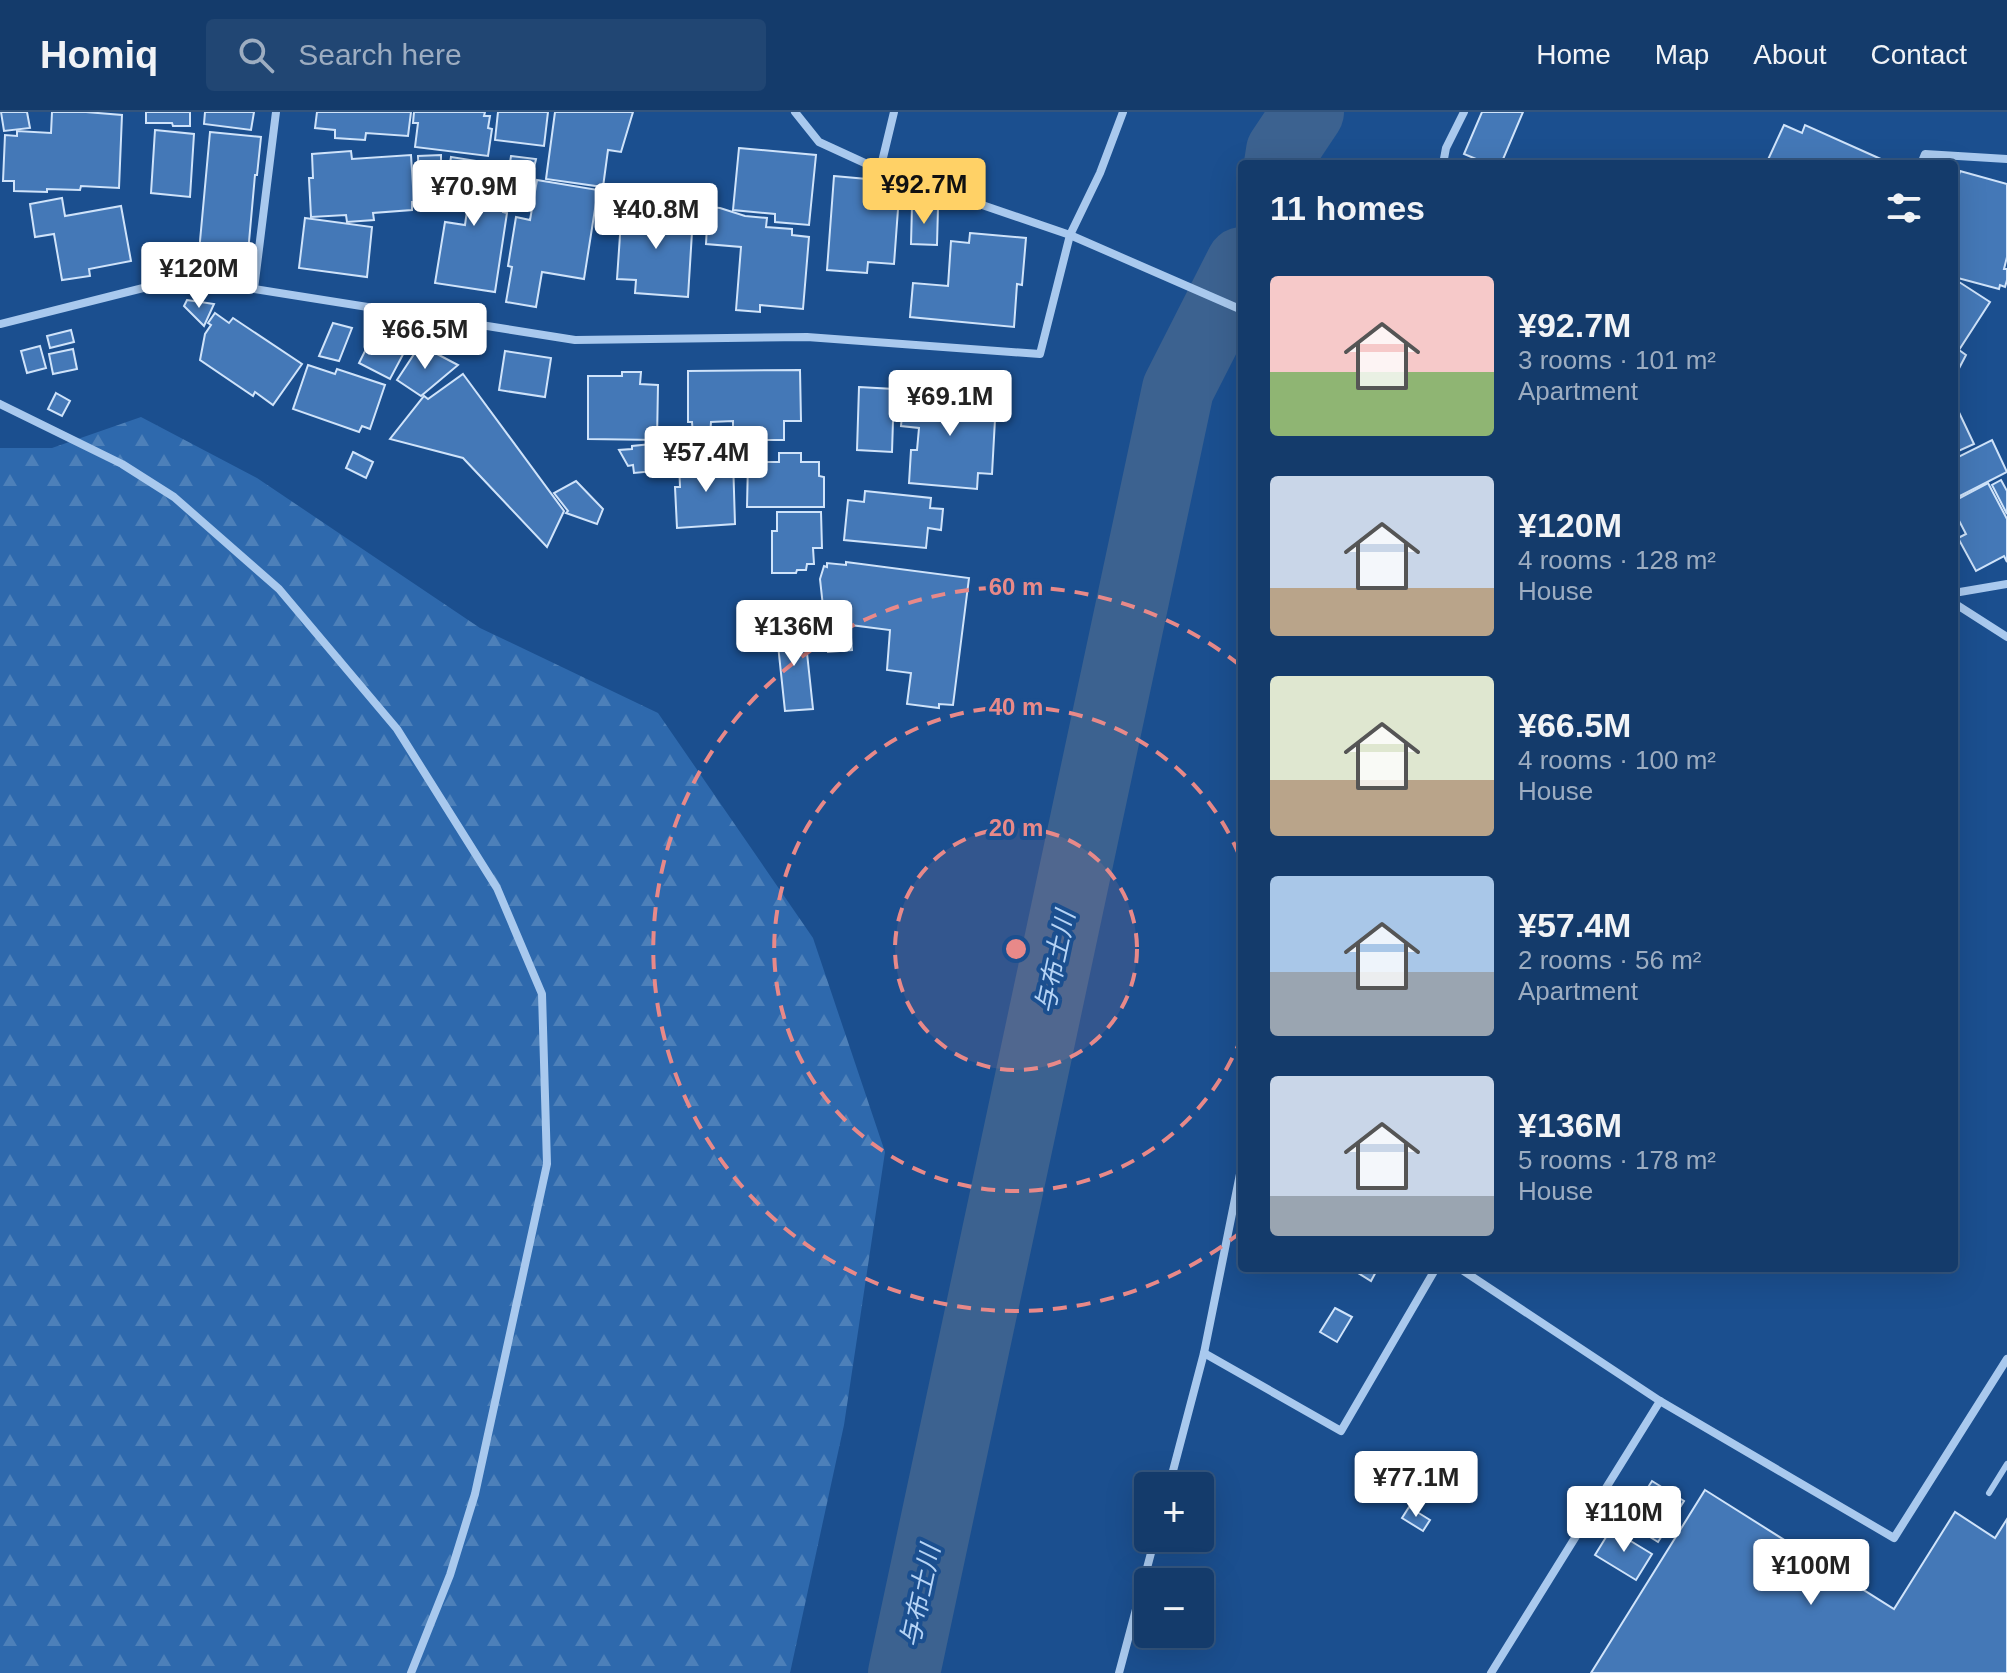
<!DOCTYPE html>
<meta charset="utf-8">
<style>
body{margin:0;font-family:Helvetica,"Noto Sans JP",sans-serif;background:#214673;color:#f1f3f6;height:100vh;display:flex;flex-direction:column;font-size:30px;white-space:nowrap}
*{box-sizing:border-box;margin:0}
p{font-size:26px;color:#9dadc1}
.icon{flex:none;width:44px;height:44px;fill:none;stroke:currentColor;stroke-width:2;stroke-linecap:round;stroke-linejoin:round}
.map{position:relative;flex:1;overflow:hidden}
.side{position:absolute;left:1238px;top:48px;width:720px;height:1112px;display:flex;flex-direction:column;background:#143b6b;border-radius:8px;box-shadow:0 8px 32px #0002,0 0 0 2px #33557e}
.side>*{flex:none}
.fabs{position:absolute;left:1134px;top:1360px;display:grid;gap:16px}
.fabs a{display:grid;place-items:center;width:80px;height:80px;border-radius:8px;background:#143b6b;box-shadow:0 8px 32px #0002,0 0 0 2px #33557e;font-size:40px}
.price{position:absolute;translate:-50% -68px;padding:0 18px;border-radius:8px;background:#fff;color:#222;font-size:26px;line-height:52px;filter:drop-shadow(0 2px 4px #0008)}
.price::after{content:'';position:absolute;left:50%;top:48px;width:24px;height:18px;margin-left:-12px;background:inherit;clip-path:polygon(0 0,100% 0,50% 100%)}
.price.selected{background:#ffd166;color:#111}
ul{padding:0;list-style:none}
li{display:flex;align-items:center;gap:24px;height:200px;padding:0 32px}
li span{display:grid;place-items:center;flex:none;width:224px;height:160px;border-radius:8px;color:#555}
li>.icon{margin-inline-start:auto}
span .icon{width:96px;height:96px;fill:#fffc;stroke-width:1}
li b{font-size:34px}
h2{display:flex;justify-content:space-between;align-items:center;height:96px;padding:0 32px;font-size:34px}
header{display:flex;align-items:center;gap:48px;box-sizing:border-box;height:112px;padding:0 40px;background:#143b6b;border-bottom:2px solid #33557e}
header strong{font-size:38px}
nav{display:flex;gap:44px;margin-inline-start:auto;font-size:28px}
.search{width:560px;height:72px;background:#214673;display:flex;align-items:center;gap:20px;box-sizing:border-box;padding:0 28px;border-radius:8px;color:#9dadc1;font-size:30px}
.map>svg:first-child{display:block}
.forest{fill:url(#forest-firs)}
.lines{fill:none;stroke-linecap:round;stroke-linejoin:round}
.river{stroke:#3c6290;stroke-width:72}
.building{fill:#4478b7;stroke:#cfe3fa;stroke-width:2}
.lane{stroke:#a9c9ee;stroke-width:6}
.street{stroke:#a9c9ee;stroke-width:8}
.ring{fill:none;stroke:#e88989;stroke-width:4;stroke-dasharray:14 10}
.labels{text-anchor:middle;stroke-width:8;stroke-linejoin:round;paint-order:stroke}
.water-label{font-size:26px;font-style:italic;fill:#b5d3f5;stroke:#1b4f8f}
.centre{fill:#e88989;stroke:#1b4f8f;stroke-width:4}
.ring-label{font-size:24px;text-anchor:middle;font-weight:bold;fill:#e88989;stroke:#1b4f8f;stroke-width:8;stroke-linejoin:round;paint-order:stroke}
</style>
<header>
<strong>Homiq</strong>
<div class="search"><svg class="icon" aria-label="search" viewBox="0 0 24 24"><circle cx="10" cy="10" r="6"/><path d="M15 15l6 6"/></svg>Search here</div>
<nav><a>Home</a><a>Map</a><a>About</a><a>Contact</a></nav>
</header>
<div class="map">
<svg width="2007" height="1561" viewBox="0 0 2007 1561">
<defs>
<pattern id="forest-firs" width="22" height="20" patternUnits="userSpaceOnUse" patternTransform="scale(2)"><rect width="22" height="20" fill="#2e69ad"/><path d="M5 1l3.5 6h-7zM16 11l3.5 6h-7z" fill="#4d80b9"/></pattern>
</defs>
<rect width="100%" height="100%" fill="#1b4f8f"/>
<path class="forest" d="M141 305 257 366 480 516 658 601 813 826 885 1040 844 1313 790 1561H0V336H52Z"/>
<g class="lines">
<g class="river">
<path d="M1280 52 1282 39 1308 0"/>
<path d="M904 1561 1178 277 1242 151"/>
</g>
</g>
<g class="building">
<path d="M1 0H27L30 16 4 19Z"/>
<path d="M52 0H86L122 3 119 76 81 74 80 78 47 77V80L14 79V69H3L5 23 17 24V19L51 21Z"/>
<path d="M146 0H190V14H173L172 11H146Z"/>
<path d="M205 0H254L251 18 204 12Z"/>
<path d="M317 0H411L408 24 366 21 365 28 335 26V18L315 16Z"/>
<path d="M414 0H485L484 4H490L488 16 492 17 488 44 415 35 418 11H413Z"/>
<path d="M498 0H548L544 34 495 28Z"/>
<path d="M555 0H633L621 40 608 38 603 75 546 67Z"/>
<path d="M1482 0H1523L1501 52H1488L1464 42Z"/>
<path d="M1784 13 1802 21 1805 13 1892 52H1766Z"/>
<path d="M155 18 194 22 190 85 151 81Z"/>
<path d="M210 20 261 25 257 63H255L247 152 208 148 209 141 199 140Z"/>
<path d="M739 36 816 43 809 113 775 110V102L733 98Z"/>
<path d="M351 39 352 47 411 43 414 90H412V98L373 101 374 108 347 110 346 103 311 105 309 66H313L312 42Z"/>
<path d="M441 43V49H445L443 82H419L418 44Z"/>
<path d="M511 44 536 47 533 60 509 57Z"/>
<path d="M451 45 483 50 482 60 509 64 503 100 507 101 495 180 435 171 445 110 465 113 468 92 444 88Z"/>
<path d="M1960 59 2007 72V145L2004 157H2007V168L2005 175 2000 173 1999 177 1954 165V82Z"/>
<path d="M834 64 900 70 894 152 868 150 867 161 827 158Z"/>
<path d="M537 68 598 78 584 167 542 160 536 195 506 190 512 155 508 154 516 105 530 108Z"/>
<path d="M62 86 65 104 121 94 131 149 89 157 90 164 62 168 54 122 35 125 30 92Z"/>
<path d="M622 94 675 98V103L693 104 688 185 635 181 636 168 617 167Z"/>
<path d="M912 94 938 95 937 133 911 132Z"/>
<path d="M708 95 720 96 745 104 767 106 766 115 792 117V123L809 125 803 197 760 193V200L736 198 741 135 706 132Z"/>
<path d="M305 106 372 115 367 165 299 156Z"/>
<path d="M970 121 1026 126 1022 173 1017 172 1014 215 910 205 913 171 948 174 951 129 969 131Z"/>
<path d="M1956 168 1990 190 1959 238 1966 243 1954 266V171Z"/>
<path d="M187 188 214 192 204 214 184 194Z"/>
<path d="M215 201 229 211 233 206 302 252 273 293 255 280 253 284 200 248 205 222 211 213 208 211Z"/>
<path d="M333 211 352 216 339 249 319 244Z"/>
<path d="M376 217 408 233 390 267 359 251Z"/>
<path d="M71 218 74 230 50 236 47 224Z"/>
<path d="M420 233 458 253 421 284 397 268Z"/>
<path d="M40 234 46 256 27 261 21 239Z"/>
<path d="M73 237 77 257 53 262 49 242Z"/>
<path d="M505 239 551 246 545 285 499 278Z"/>
<path d="M308 253 335 262 337 257 385 273 370 317 362 314 359 320 293 297Z"/>
<path d="M800 258 801 309H784V328H733V309L711 310 710 324H693L692 310H688V259Z"/>
<path d="M622 260H641L640 272 658 273 657 328 588 327V264H622Z"/>
<path d="M463 262 564 399 547 435 463 346 390 327 424 284 428 287Z"/>
<path d="M859 275 894 277 892 340 857 338Z"/>
<path d="M941 276 968 278V287L996 289 992 362 978 361 977 377 909 371 911 338H917L919 316 901 314 904 283 940 285Z"/>
<path d="M56 281 70 289 62 304 48 297Z"/>
<path d="M1956 294 1974 332 1954 341V295Z"/>
<path d="M1992 328 2007 360 1954 387V347Z"/>
<path d="M672 330 675 357 634 361 633 353 628 354 619 338 632 337V334Z"/>
<path d="M353 340 373 350 366 366 346 356Z"/>
<path d="M779 341H801V350H819V364L824 365V395H747L748 350H779Z"/>
<path d="M733 347 735 412 677 416 675 375H680L679 349Z"/>
<path d="M2001 368 2007 379V402L1992 373Z"/>
<path d="M576 369 603 397 597 412 566 401 568 399 554 381Z"/>
<path d="M1988 371 2007 407V450L2004 444 1976 459 1958 426 1966 422 1954 399V389Z"/>
<path d="M865 379 931 386 930 396 943 397 941 418 928 416 926 436 844 428 848 388 864 390Z"/>
<path d="M777 400H821L822 436H813L814 452H807L806 458H797L796 461H772V419H777Z"/>
<path d="M846 450 969 466 953 593 939 592V596L907 592 911 561 887 558 890 518 850 513 852 538 828 540 820 467 824 454 827 455V451L846 453Z"/>
<path d="M804 513 813 597 785 599 776 514Z"/>
<path d="M1350 1156H1378L1371 1169Z"/>
<path d="M1335 1196 1352 1205 1337 1230 1320 1220Z"/>
<path d="M1652 1369 1684 1389 1658 1430 1626 1410Z"/>
<path d="M1705 1378 1894 1497 1955 1400 1995 1426 2007 1407V1561H1591Z"/>
<path d="M1409 1395 1430 1408 1423 1419 1402 1406Z"/>
<path d="M1611 1417 1652 1442 1636 1468 1595 1443Z"/>
</g>
<g class="lines">
<path class="lane" d="M1989 1381 2007 1352"/>
<g class="street">
<path d="M795 0 819 30 880 58 1070 123 1242 198"/>
<path d="M1443 52 1446 36 1464 0"/>
<path d="M1921 52 1925 42 2007 47"/>
<path d="M880 58 894 0"/>
<path d="M254 177 276 0"/>
<path d="M0 212 159 172 254 177 575 228 807 225 1040 242 1070 123 1100 61 1123 0"/>
<path d="M0 292 122 352 174 385 279 477 397 617 497 776 542 882 547 1052 475 1382 450 1463 411 1561"/>
<path d="M1954 481 2007 472"/>
<path d="M1954 491 2007 525"/>
<path d="M1459 1156 1660 1289 1894 1426 2007 1247"/>
<path d="M1204 1241 1341 1319 1436 1156"/>
<path d="M1169 1374 1204 1241 1242 1052"/>
<path d="M1119 1561 1155 1426"/>
<path d="M1491 1561 1660 1289"/>
</g>
</g>
<circle cx="1016" cy="837" r="121" fill="#e88989" fill-opacity=".12"/>
<g class="ring">
<circle cx="1016" cy="837" r="121"/>
<path d="M1242 924A242 242 0 1 1 1242 750"/>
<path d="M1241 1120A362 362 0 1 1 1241 554"/>
</g>
<g class="labels">
<g class="water-label">
<text transform="translate(1055 850) rotate(-78)" y="9">与布土川</text>
<text transform="translate(920 1484) rotate(-78)" y="9">与布土川</text>
</g>
</g>
<circle cx="1016" cy="837" r="12" class="centre"/>
<g class="ring-label">
<text x="1016" y="483">60 m</text>
<text x="1016" y="603">40 m</text>
<text x="1016" y="724">20 m</text>
</g>
</svg>
<div class="fabs">
<a>+</a>
<a>−</a>
</div>
<b class="price selected" style="left:924px;top:114px">¥92.7M</b>
<b class="price" style="left:474px;top:116px">¥70.9M</b>
<b class="price" style="left:656px;top:139px">¥40.8M</b>
<b class="price" style="left:199px;top:198px">¥120M</b>
<b class="price" style="left:425px;top:259px">¥66.5M</b>
<b class="price" style="left:950px;top:326px">¥69.1M</b>
<b class="price" style="left:706px;top:382px">¥57.4M</b>
<b class="price" style="left:794px;top:556px">¥136M</b>
<b class="price" style="left:1416px;top:1407px">¥77.1M</b>
<b class="price" style="left:1624px;top:1442px">¥110M</b>
<b class="price" style="left:1811px;top:1495px">¥100M</b>
<section class="side">
<h2>11 homes<svg class="icon" aria-label="filters" viewBox="0 0 24 24"><path d="M4 7h16M4 17h16"/><circle cx="9" cy="7" r="2"/><circle cx="15" cy="17" r="2"/></svg></h2>
<ul>
<li><span style="background:linear-gradient(#f6c9c9 60%,#8fb573 0)"><svg class="icon" aria-label="home" viewBox="0 0 24 24"><path d="M3 11l9-7 9 7M6 9v11h12V9"/></svg></span><div><b>¥92.7M</b><p>3 rooms · 101 m²</p><p>Apartment</p></div></li>
<li><span style="background:linear-gradient(#c9d6e8 70%,#b9a48a 0)"><svg class="icon" aria-label="home" viewBox="0 0 24 24"><path d="M3 11l9-7 9 7M6 9v11h12V9"/></svg></span><div><b>¥120M</b><p>4 rooms · 128 m²</p><p>House</p></div></li>
<li><span style="background:linear-gradient(#dfe7d0 65%,#b9a48a 0)"><svg class="icon" aria-label="home" viewBox="0 0 24 24"><path d="M3 11l9-7 9 7M6 9v11h12V9"/></svg></span><div><b>¥66.5M</b><p>4 rooms · 100 m²</p><p>House</p></div></li>
<li><span style="background:linear-gradient(#a9c7e8 60%,#9aa5b1 0)"><svg class="icon" aria-label="home" viewBox="0 0 24 24"><path d="M3 11l9-7 9 7M6 9v11h12V9"/></svg></span><div><b>¥57.4M</b><p>2 rooms · 56 m²</p><p>Apartment</p></div></li>
<li><span style="background:linear-gradient(#c9d6e8 75%,#9aa5b1 0)"><svg class="icon" aria-label="home" viewBox="0 0 24 24"><path d="M3 11l9-7 9 7M6 9v11h12V9"/></svg></span><div><b>¥136M</b><p>5 rooms · 178 m²</p><p>House</p></div></li>
</ul>
</section>
</div>
